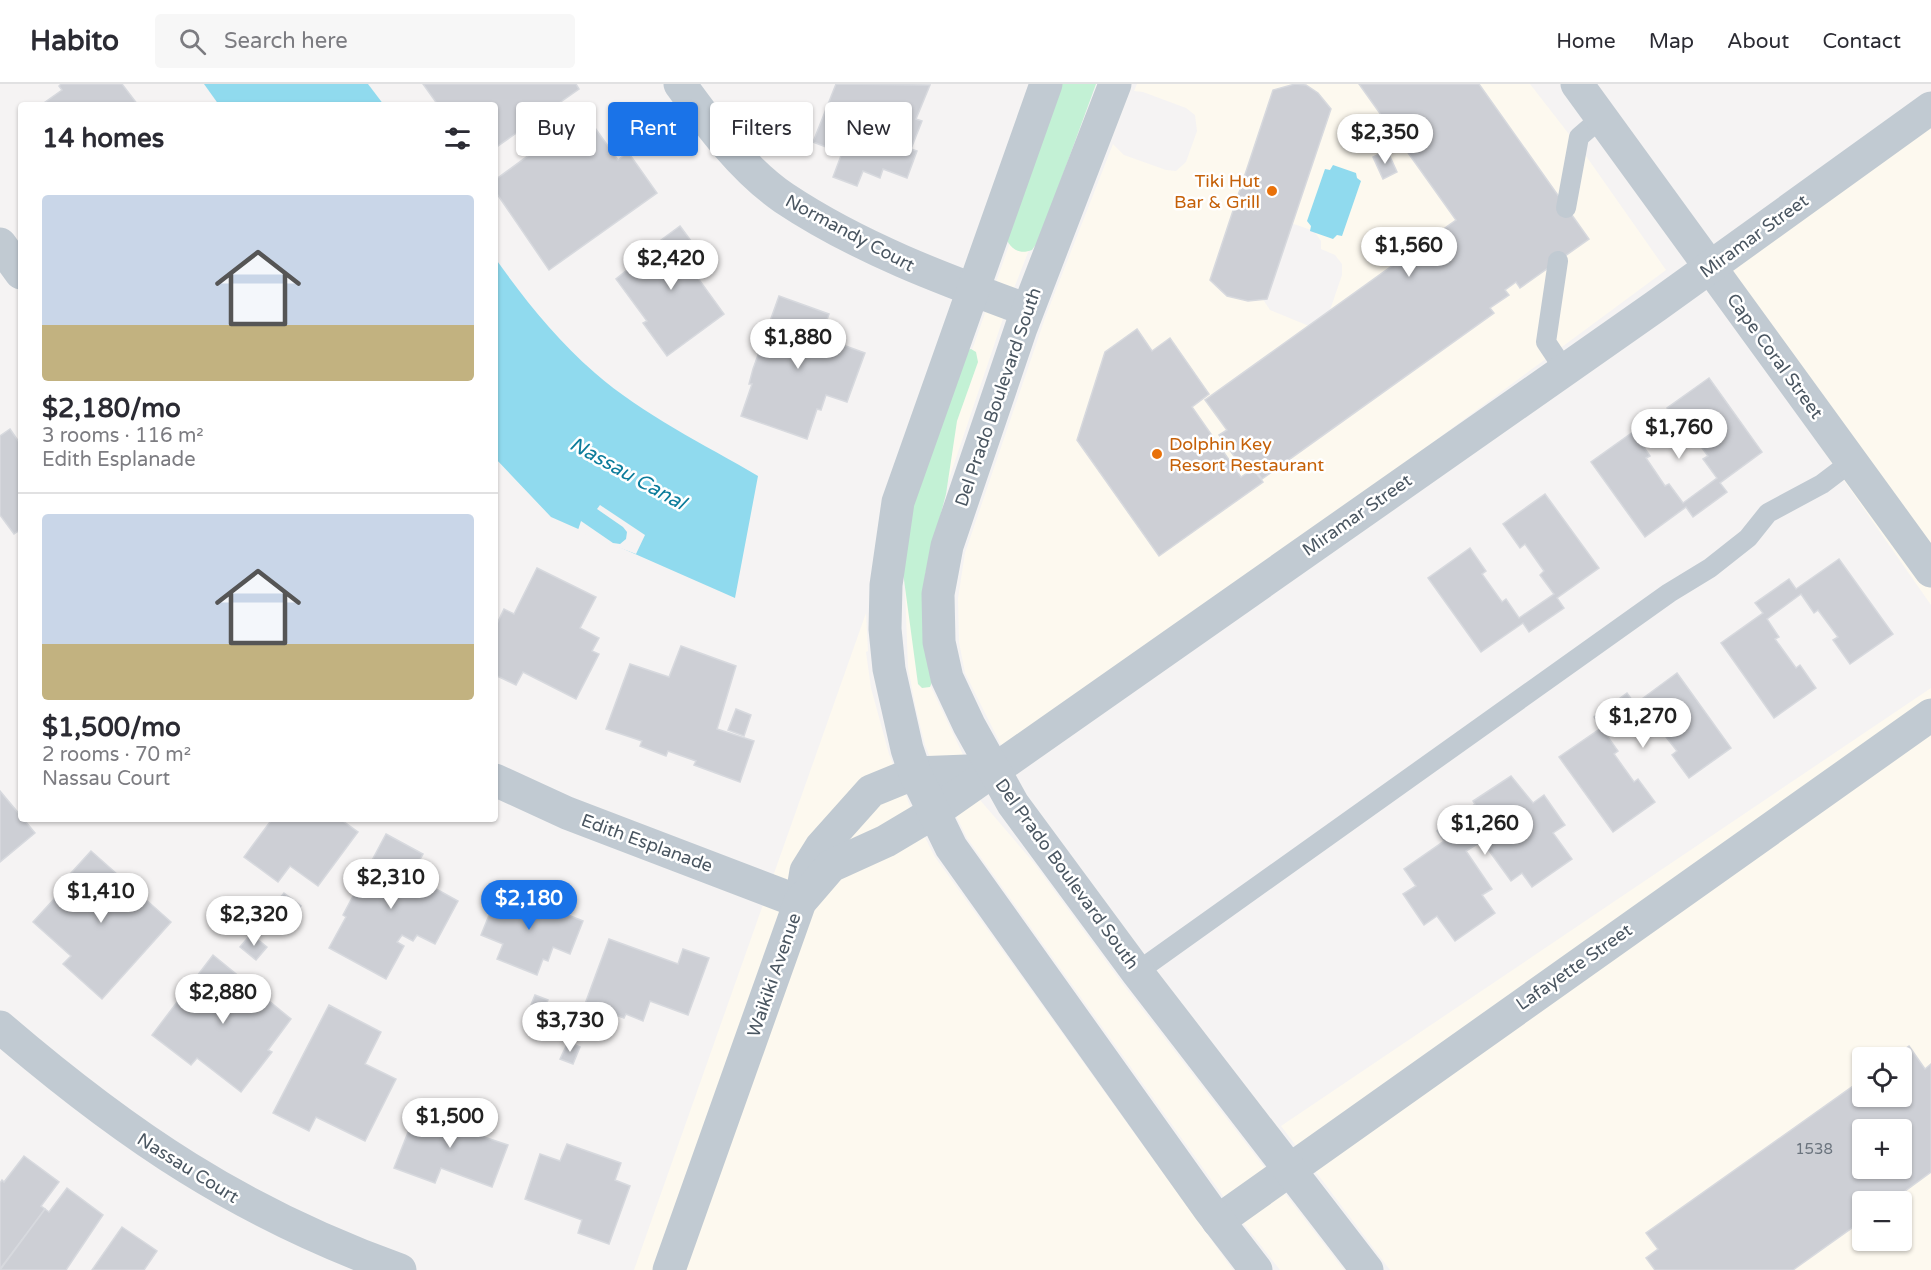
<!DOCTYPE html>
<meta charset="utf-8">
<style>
body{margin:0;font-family:"Varela Round",sans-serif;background:#f7f7f7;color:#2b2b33;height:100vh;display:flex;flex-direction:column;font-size:22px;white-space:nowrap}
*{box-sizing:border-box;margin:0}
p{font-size:20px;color:#7c7c81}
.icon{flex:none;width:33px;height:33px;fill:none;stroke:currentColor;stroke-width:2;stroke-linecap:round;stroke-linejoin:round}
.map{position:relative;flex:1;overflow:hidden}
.sheet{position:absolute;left:18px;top:18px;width:480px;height:720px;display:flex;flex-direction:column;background:#fff;border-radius:6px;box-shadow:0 2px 4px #0004}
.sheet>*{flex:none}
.guide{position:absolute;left:516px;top:18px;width:570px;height:54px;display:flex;gap:12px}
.controls{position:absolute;left:1852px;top:963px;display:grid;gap:12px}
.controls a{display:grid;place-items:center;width:60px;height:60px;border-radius:6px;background:#fff;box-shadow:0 2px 4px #0004;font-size:30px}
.price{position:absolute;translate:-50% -51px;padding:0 14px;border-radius:21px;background:#fff;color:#222;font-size:20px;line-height:39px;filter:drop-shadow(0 2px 3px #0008)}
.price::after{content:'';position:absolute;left:50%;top:36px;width:18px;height:14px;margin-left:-9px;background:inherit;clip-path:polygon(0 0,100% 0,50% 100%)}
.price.current{background:#1a73e8;color:#fff}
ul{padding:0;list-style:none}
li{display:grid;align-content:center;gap:12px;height:318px;padding:0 24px}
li+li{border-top:2px solid #e1e1e2}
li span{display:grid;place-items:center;height:186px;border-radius:6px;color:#555}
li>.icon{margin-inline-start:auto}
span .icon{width:108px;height:108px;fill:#fffc;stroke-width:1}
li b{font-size:26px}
h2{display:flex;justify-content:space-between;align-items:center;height:72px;padding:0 24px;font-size:26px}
.tag{padding:0 21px;border-radius:6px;background:#fff;box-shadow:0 2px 4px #0004;font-size:21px;line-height:54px}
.tag.current{background:#1a73e8;color:#fff}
header{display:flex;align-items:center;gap:36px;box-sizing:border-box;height:84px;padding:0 30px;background:#fff;border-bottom:2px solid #e1e1e2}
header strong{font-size:28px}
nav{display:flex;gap:33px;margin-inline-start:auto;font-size:21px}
.search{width:420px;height:54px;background:#f7f7f7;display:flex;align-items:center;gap:15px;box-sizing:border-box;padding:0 21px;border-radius:6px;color:#7c7c81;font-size:22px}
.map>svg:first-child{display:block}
.commercial{fill:#fdf9ef;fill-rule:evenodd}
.green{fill:#c3f1d5}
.water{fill:#90daee}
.pier{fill:#f5f3f3}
.building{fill:#cdcfd5;stroke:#d7d9de;stroke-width:1.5;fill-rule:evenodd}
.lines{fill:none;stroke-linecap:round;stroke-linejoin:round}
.service{stroke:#c1cad2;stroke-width:20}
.minor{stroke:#c1cad2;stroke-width:33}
.tertiary{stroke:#c1cad2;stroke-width:33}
.food-dot{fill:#e8710a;stroke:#fff;stroke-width:2}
.labels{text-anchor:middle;stroke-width:5;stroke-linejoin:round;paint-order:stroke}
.number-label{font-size:15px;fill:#6b747e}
.food-label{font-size:18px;fill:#c56008;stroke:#fff;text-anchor:end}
.street-label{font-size:18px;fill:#4a5661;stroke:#fff}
.water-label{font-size:20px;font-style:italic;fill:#0c7c9b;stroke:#fff}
</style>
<header>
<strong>Habito</strong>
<div class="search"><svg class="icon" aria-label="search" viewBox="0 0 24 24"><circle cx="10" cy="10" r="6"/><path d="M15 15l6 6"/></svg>Search here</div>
<nav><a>Home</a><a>Map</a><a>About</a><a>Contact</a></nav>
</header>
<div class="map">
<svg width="1931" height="1186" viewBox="0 0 1931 1186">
<rect width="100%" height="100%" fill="#f5f3f3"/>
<g class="commercial">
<path d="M1066 0H1094L1009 217 928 457 919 509 930 601 966 677 968 702 1034 779 1122 899 1344 1186H1280L1233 1126 967 754 942 703 925 661 916 625 908 584 905 504 937 365Z"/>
<path d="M1137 0H1530L1586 72 1666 186 1007 673 965 589 959 558 958 514 965 469 1045 234 1113 60 1124 71 1166 86 1176 87 1186 78 1197 47 1195 31 1186 24 1143 8 1134 7ZM1291 139 1314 147 1321 157V165L1335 171 1342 180V191L1328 232 1309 242 1270 226 1256 205Z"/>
<path d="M1931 28V521L1697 186Z"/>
<path d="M866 529 868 567 866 568 871 604 889 670 915 734 935 773 1233 1186H634Z"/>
<path d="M1931 604V1186H1390L1281 1042ZM1863 974H1902V1012H1863ZM1863 1046H1902V1084H1863ZM1863 1118H1902V1156H1863Z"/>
</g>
<g class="green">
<path d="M1058 0H1096L1039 156 1032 166C1019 171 1010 165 1005 152Z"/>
<path d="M971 265 976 268 978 278 957 337 946 410 925 491 924 525 932 598 930 603 922 604 918 600 902 481 906 435 967 266Z"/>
</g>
<g class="water">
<path d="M204 0H368L384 21H219Z"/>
<path d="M1333 81 1356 89 1357 94 1361 97 1342 152 1337 151 1333 155 1310 147 1311 142 1307 137 1325 85 1330 86Z"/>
<path d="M495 174C525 216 556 255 595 289 643 331 704 360 758 392L735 514 551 433 495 374Z"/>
</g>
<path class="pier" d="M600 421 645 451 636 470 607 459 606 461 578 446 581 437 613 459 620 460 626 455 627 448 623 443 597 425Z"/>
<g class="building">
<path d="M61 0H122L138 21H41L62 6 59 2Z"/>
<path d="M423 0H576L579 5 495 64V21H438Z"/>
<path d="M836 0 930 1 916 35 922 37 911 65 917 67 907 94 883 85 880 94 863 87 857 102 833 93 842 69 813 58Z"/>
<path d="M1295 0 1306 1 1318 9 1331 25 1267 215 1248 217 1227 212 1210 196 1273 6Z"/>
<path d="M1359 0H1479L1589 155 1520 204 1516 198 1505 206 1509 211 1490 224 1494 229 1262 395 1248 376 1241 382 1219 351 1227 346 1205 316 1456 136Z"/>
<path d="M585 30 618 76 628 68 657 109 549 186 495 107V96Z"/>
<path d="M1387 66 1397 88 1383 95 1373 73Z"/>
<path d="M680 142 705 176 692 186 724 230 667 272 643 239 647 237 616 195 632 182 630 179Z"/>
<path d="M779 212 829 230 821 253 865 269 847 318 826 311 821 326 817 325 807 355 741 332 752 300H749L753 285Z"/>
<path d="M1137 245 1152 267 1170 254 1209 310 1192 323 1241 393 1253 385 1263 398 1159 472 1077 356 1105 268Z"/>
<path d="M1709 294 1762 368 1720 399 1727 408 1693 433 1686 423 1645 453 1591 378 1633 348 1650 372 1646 374 1665 402 1669 400 1683 419 1717 394 1703 375 1708 372 1688 345 1683 348 1667 324Z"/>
<path d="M10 345 21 361V445L14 450 0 431V352Z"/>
<path d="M1545 410 1599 484 1557 514 1564 524 1529 548 1523 539 1481 568 1428 494 1470 464 1486 487 1482 490 1502 518 1506 515 1519 534 1554 510 1540 491 1544 487 1525 460 1520 464 1503 440Z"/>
<path d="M1839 475 1893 550 1850 580 1833 556 1838 553 1818 526 1814 529 1801 510 1767 535 1779 553 1775 555 1796 584 1800 581 1816 604 1774 634 1721 559 1763 529 1755 519 1789 495 1796 505Z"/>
<path d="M537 484 596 513 580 544 599 554 592 567 599 570 576 615 523 588 516 601 495 591V544L504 525 514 530Z"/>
<path d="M681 562 736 582 717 645 754 657 740 698 694 681 696 677 668 667 666 672 640 662 642 657 606 645 630 580 669 593Z"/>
<path d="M1677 589 1731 664 1689 694 1672 671 1677 667 1656 640 1652 643 1639 625 1605 649 1618 667 1614 670 1634 698 1638 695 1655 718 1613 748 1559 673 1601 644 1594 633 1627 609 1635 620Z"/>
<path d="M736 625 751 631 744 652 728 646Z"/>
<path d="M1511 692 1533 719 1544 711 1565 741 1553 749 1572 775 1532 803 1522 789 1511 797 1482 757 1466 767 1492 805 1482 811 1495 829 1455 857 1437 832 1424 841 1403 810 1416 802 1404 785 1444 757 1437 747 1475 720 1473 717Z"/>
<path d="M0 707 35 749 0 778Z"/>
<path d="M268 735H340L358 748 318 802 290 782 278 798 244 773 270 738Z"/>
<path d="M386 750 423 770 411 791 458 817 435 860 417 851 413 857 402 851 397 858 404 862 386 895 329 864 346 833 343 831Z"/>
<path d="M91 767 171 838 102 915 63 880 71 872 33 838 66 802 62 799Z"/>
<path d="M500 804 583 837 570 870 553 863 548 877 543 875 537 891 497 875 503 860 481 851Z"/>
<path d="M284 809 301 822 285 842 268 828Z"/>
<path d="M251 850 267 863 256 876 240 863Z"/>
<path d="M609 855 678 880 683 865 709 874 688 931 650 917 643 937 626 930 624 934 585 920Z"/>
<path d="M213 871 291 935 268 966 272 968 241 1008 197 974 191 981 152 951Z"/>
<path d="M535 911 548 916 541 933 528 928Z"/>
<path d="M329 921 381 948 365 980 396 995 365 1057 316 1033 309 1047 273 1029Z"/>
<path d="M568 958 580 963 573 980 560 975Z"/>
<path d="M1909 962 1925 985 1931 980V1088L1890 1118H1863V1136L1793 1186H1655L1646 1174 1658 1165 1646 1149 1863 995V1012H1902V974H1893ZM1863 1046H1902V1084H1863Z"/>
<path d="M449 1022 481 1034 475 1050 508 1061 492 1103 441 1084 435 1099 394 1084 416 1028 443 1038Z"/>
<path d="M567 1060 621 1079 615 1096 630 1102 609 1160 578 1149 582 1136 525 1115 540 1070 560 1077Z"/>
<path d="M24 1072 59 1098 41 1122 45 1125 0 1185V1099L2 1096 4 1098Z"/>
<path d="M67 1104 103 1131 66 1186H0L45 1125 49 1128Z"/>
<path d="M122 1143 157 1167 144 1186H92Z"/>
</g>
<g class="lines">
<g class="service">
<path d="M1566 124 1579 53 1601 34"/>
<path d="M1558 177 1546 258 1564 285"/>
<path d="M1137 888 1669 509 1710 484 1748 454 1768 429 1822 400 1851 378"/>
</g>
<g class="minor">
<path d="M680 0C709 40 743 86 784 114 859 164 943 195 1027 226"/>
<path d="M1577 0 1931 487"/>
<path d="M0 160 21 189"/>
<path d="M495 696 567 729 800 818"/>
<path d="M804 799 806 787 821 763 871 707 915 689 993 686"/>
<path d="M0 943C127 1052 241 1129 400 1186"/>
<path d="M1218 1137 1931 631"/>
<path d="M669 1186 800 818 831 782 886 757 933 729 1656 222 1931 24"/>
</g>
<g class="tertiary">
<path d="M1046 0 898 418 886 501 885 545 889 585 907 665 915 689 951 763 1209 1125 1256 1186"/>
<path d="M1115 0 1021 244 947 462 938 510 939 558 947 594 969 641 1013 720 1137 888 1367 1186"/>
</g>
</g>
<g class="food-dot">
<circle cx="1272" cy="107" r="6"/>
<circle cx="1157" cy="370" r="6"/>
</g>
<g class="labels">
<g class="number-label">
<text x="1814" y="1070">1538</text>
</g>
<g class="food-label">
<text x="1260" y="103">Tiki Hut<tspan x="1260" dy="21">Bar &amp; Grill</tspan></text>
<text x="1169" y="366" text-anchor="start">Dolphin Key<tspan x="1169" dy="21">Resort Restaurant</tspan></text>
</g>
<g class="street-label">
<text transform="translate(850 149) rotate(28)" y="6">Normandy Court</text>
<text transform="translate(1754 152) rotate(-36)" y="6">Miramar Street</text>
<text transform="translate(1775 272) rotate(54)" y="6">Cape Coral Street</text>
<text transform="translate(998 313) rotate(-71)" y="6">Del Prado Boulevard South</text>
<text transform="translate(1357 431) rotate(-35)" y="6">Miramar Street</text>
<text transform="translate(647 759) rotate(20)" y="6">Edith Esplanade</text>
<text transform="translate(1067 790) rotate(54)" y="6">Del Prado Boulevard South</text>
<text transform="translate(1574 883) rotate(-35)" y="6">Lafayette Street</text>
<text transform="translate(774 891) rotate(-71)" y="6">Waikiki Avenue</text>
<text transform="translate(188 1084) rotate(32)" y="6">Nassau Court</text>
</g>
<g class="water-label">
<text transform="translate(628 389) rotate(29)" y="7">Nassau Canal</text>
</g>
</g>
</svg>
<div class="controls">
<a><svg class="icon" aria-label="locate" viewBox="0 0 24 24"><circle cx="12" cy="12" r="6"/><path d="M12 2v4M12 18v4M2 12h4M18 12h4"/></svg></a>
<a>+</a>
<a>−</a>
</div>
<b class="price" style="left:1385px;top:81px">$2,350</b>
<b class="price" style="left:1409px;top:194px">$1,560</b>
<b class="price" style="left:671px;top:207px">$2,420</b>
<b class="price" style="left:798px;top:286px">$1,880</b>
<b class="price" style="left:1679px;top:376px">$1,760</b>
<b class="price" style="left:1643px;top:665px">$1,270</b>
<b class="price" style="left:1485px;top:772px">$1,260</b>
<b class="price" style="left:391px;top:826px">$2,310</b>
<b class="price" style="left:101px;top:840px">$1,410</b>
<b class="price current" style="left:529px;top:847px">$2,180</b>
<b class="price" style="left:254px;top:863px">$2,320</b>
<b class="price" style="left:223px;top:941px">$2,880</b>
<b class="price" style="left:570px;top:969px">$3,730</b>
<b class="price" style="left:450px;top:1065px">$1,500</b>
<div class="guide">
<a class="tag">Buy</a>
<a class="tag current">Rent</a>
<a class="tag">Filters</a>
<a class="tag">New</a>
</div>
<section class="sheet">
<h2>14 homes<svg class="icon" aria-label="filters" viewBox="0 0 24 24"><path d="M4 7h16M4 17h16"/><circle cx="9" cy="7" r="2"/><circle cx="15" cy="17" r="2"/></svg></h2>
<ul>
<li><span style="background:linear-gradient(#c9d6e8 70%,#c2b280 0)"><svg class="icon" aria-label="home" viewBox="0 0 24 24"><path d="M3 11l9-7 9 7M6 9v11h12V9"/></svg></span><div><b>$2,180/mo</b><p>3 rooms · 116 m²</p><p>Edith Esplanade</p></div></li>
<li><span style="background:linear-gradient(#c9d6e8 70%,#c2b280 0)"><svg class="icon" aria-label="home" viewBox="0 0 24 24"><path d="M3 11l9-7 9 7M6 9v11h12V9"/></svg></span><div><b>$1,500/mo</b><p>2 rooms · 70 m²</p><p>Nassau Court</p></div></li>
</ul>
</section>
</div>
